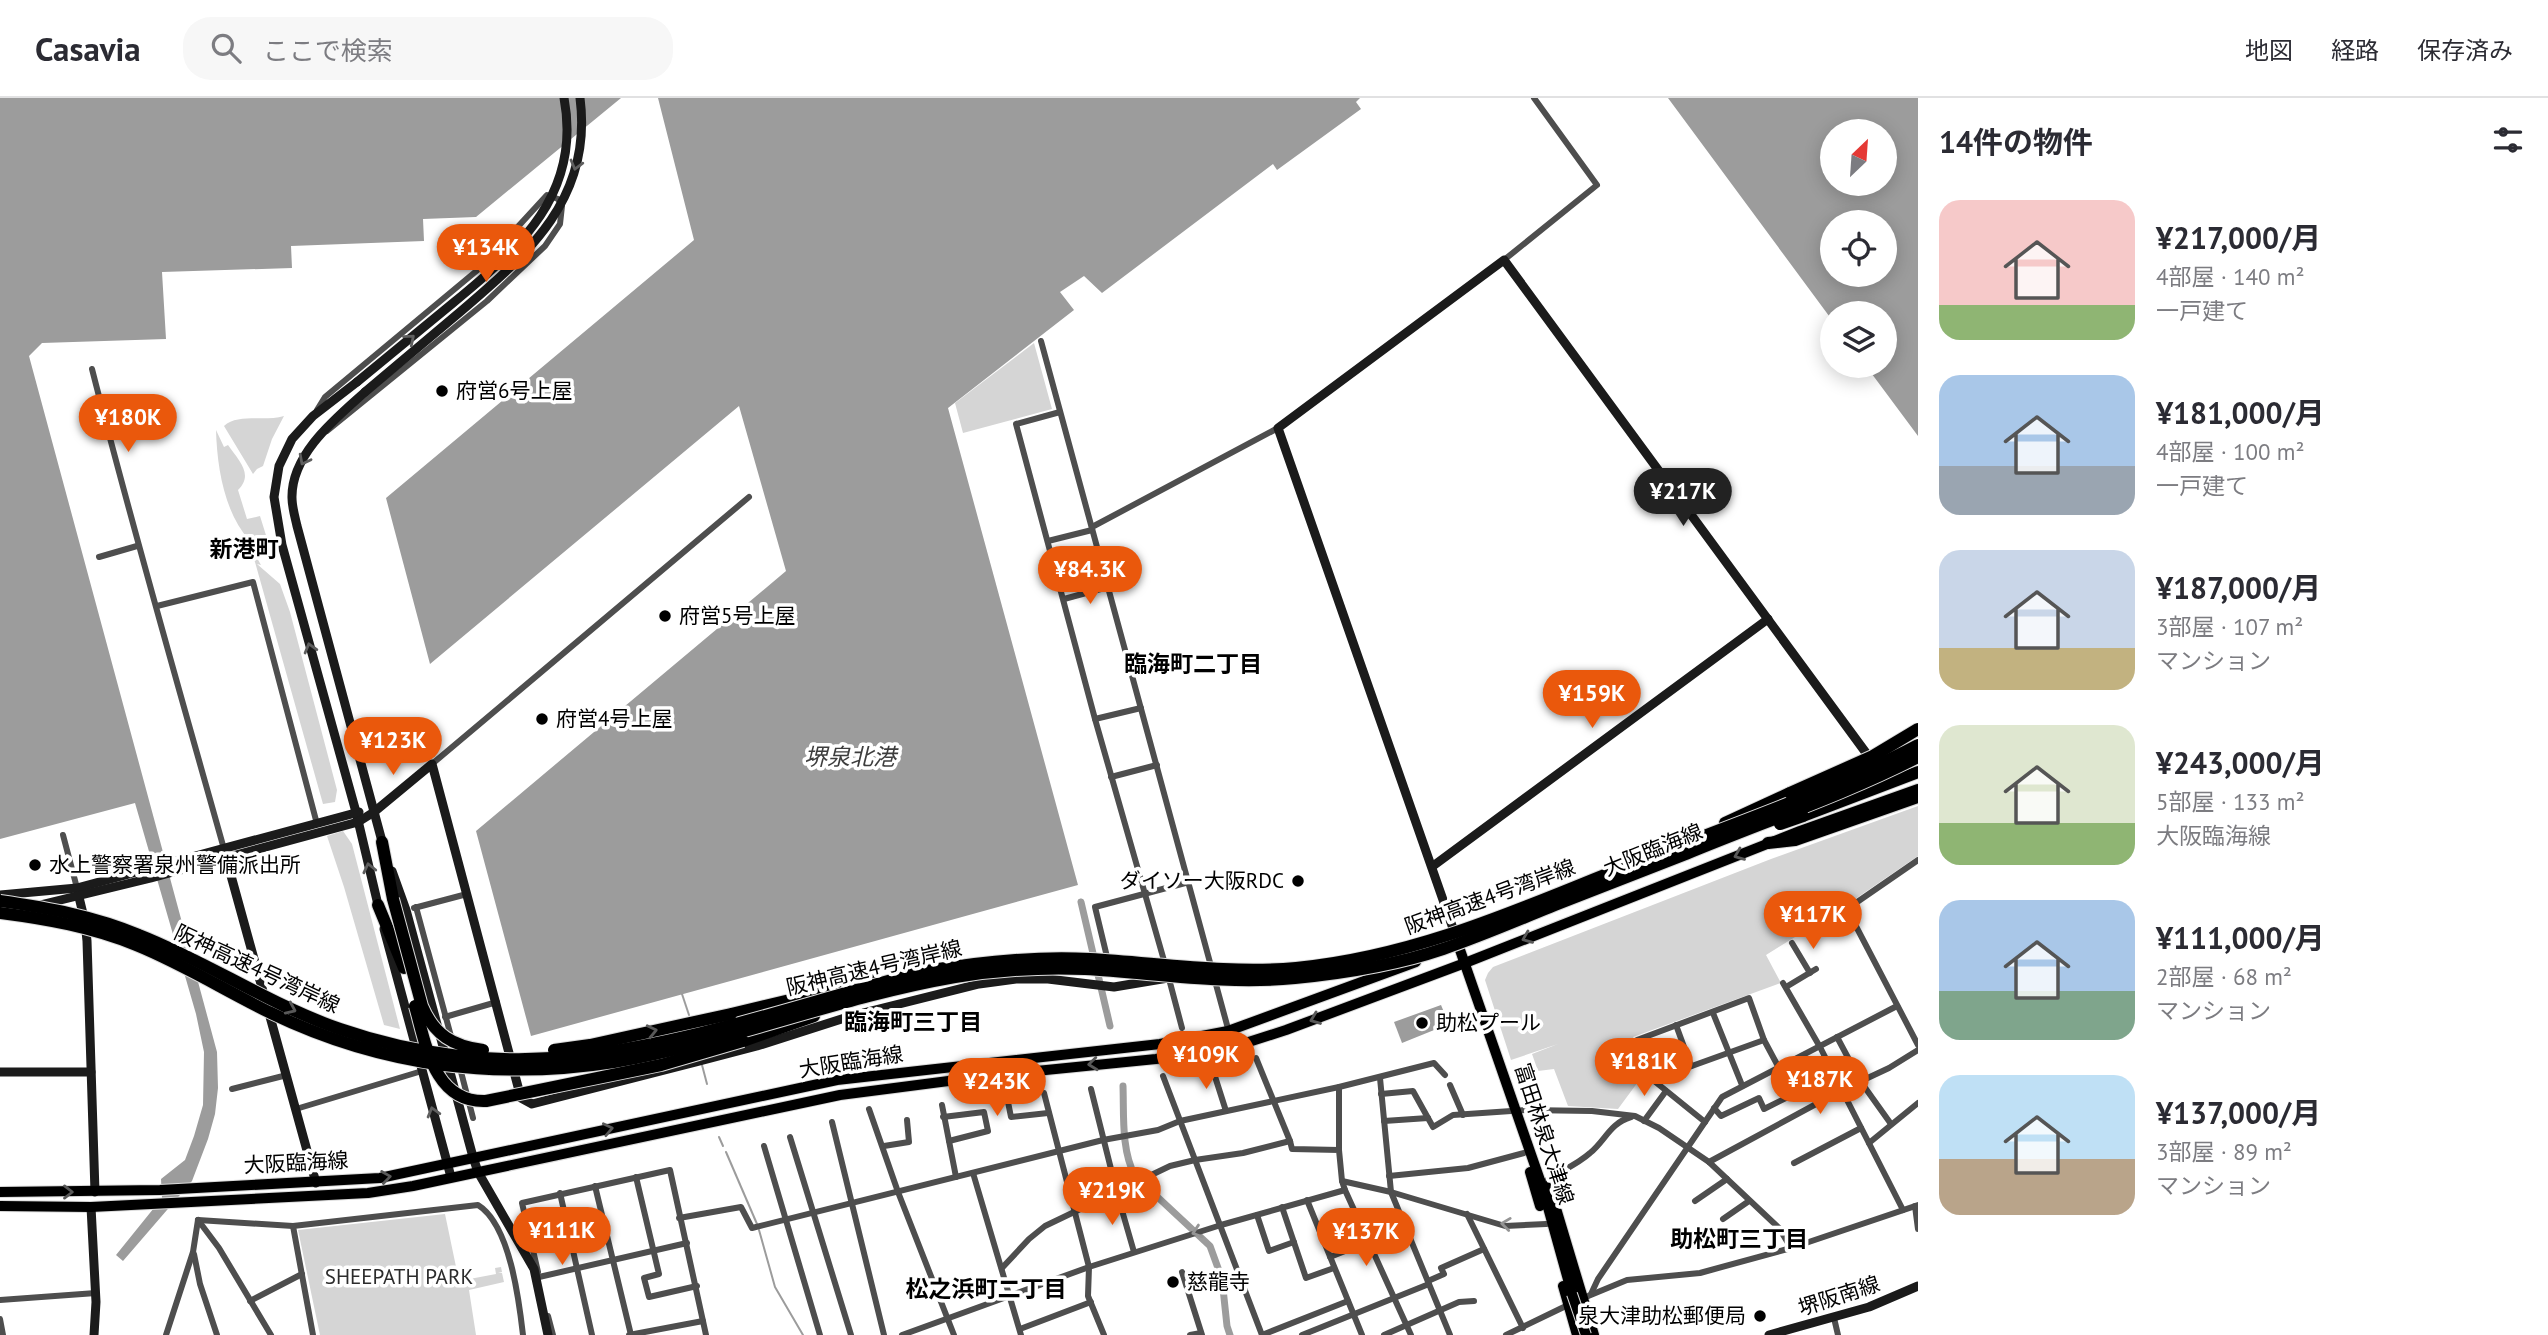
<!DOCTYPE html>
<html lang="ja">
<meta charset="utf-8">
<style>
body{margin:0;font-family:"PT Sans","Noto Sans JP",sans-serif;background:#f7f7f7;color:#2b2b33;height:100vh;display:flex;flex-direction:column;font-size:26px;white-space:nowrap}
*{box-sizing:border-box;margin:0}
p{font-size:23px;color:#7c7c81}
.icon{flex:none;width:38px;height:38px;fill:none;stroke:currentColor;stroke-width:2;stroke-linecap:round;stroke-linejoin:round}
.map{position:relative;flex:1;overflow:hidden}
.details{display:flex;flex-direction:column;background:#fff;width:630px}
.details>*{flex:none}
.needle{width:46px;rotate:25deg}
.buttons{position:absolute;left:1820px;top:21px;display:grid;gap:14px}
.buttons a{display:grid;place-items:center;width:77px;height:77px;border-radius:50%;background:#fff;box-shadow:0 4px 18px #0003;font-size:35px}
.price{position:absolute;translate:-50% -60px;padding:0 16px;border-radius:24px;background:#ea580c;color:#fff;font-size:23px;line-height:46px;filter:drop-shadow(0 2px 4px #0008)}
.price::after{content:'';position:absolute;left:50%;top:42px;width:21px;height:16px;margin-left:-10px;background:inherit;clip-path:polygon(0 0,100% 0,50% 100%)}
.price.selected{background:#222;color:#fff}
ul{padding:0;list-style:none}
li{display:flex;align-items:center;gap:21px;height:175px;padding:0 21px}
li span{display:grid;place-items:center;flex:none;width:196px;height:140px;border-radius:21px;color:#555}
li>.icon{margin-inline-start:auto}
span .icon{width:84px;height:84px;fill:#fffc;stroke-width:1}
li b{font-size:30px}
h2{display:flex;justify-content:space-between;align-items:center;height:84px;padding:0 21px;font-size:30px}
header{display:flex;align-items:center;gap:42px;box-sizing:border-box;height:98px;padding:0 35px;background:#fff;border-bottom:2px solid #e1e1e2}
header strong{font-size:33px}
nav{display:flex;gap:38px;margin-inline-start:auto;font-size:24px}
.search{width:490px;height:63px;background:#f7f7f7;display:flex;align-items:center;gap:18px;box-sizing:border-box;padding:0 24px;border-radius:28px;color:#7c7c81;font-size:26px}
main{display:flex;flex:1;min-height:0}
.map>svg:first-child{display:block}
.green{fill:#d5d5d5}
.water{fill:#9c9c9c;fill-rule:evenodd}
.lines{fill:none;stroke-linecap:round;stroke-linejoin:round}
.stream{stroke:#9c9c9c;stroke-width:2}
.canal{stroke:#9c9c9c;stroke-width:7}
.primary-casing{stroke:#dbdbdb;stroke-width:12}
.highway-casing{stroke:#dbdbdb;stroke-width:14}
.street{stroke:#4e4e4e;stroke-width:6}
.secondary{stroke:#1b1b1b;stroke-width:9}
.primary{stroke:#000;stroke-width:10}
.highway{stroke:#000;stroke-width:12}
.primary-bridge-casing{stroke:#dbdbdb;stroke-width:12;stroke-linecap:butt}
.highway-bridge-casing{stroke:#dbdbdb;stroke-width:14;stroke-linecap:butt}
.secondary-bridge{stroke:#1b1b1b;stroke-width:9}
.primary-bridge{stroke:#000;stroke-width:10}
.highway-bridge{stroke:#000;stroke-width:12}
.oneway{stroke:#5f5f5f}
.oneway2{stroke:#595959}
.oneway3{stroke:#959595}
.poi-dot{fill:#000;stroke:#fff;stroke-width:2.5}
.labels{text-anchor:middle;stroke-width:7;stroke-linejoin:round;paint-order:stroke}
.poi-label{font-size:21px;fill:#000;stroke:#fff;text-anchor:start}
.street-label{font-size:21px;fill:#000;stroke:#fff}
.park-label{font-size:21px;fill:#2c2c2c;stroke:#fff}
.neighbourhood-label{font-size:23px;font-weight:bold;fill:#000;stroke:#fff}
.water-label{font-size:23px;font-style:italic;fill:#3d3d3d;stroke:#fff}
</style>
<header>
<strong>Casavia</strong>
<div class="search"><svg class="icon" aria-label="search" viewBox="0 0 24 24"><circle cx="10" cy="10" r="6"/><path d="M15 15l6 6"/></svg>ここで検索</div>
<nav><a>地図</a><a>経路</a><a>保存済み</a></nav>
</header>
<main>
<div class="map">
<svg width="1918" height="1237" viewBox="0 0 1918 1237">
<rect width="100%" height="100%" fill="#fff"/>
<g class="green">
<path d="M1034 245 1052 311 963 335 955 305Z"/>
<path d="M284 318 272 341 263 368 257 371 253 376 224 328C238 315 266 324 284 318Z"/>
<path d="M216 332 224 349 228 347C239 363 254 376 238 392L247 421 260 418 274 463C266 456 256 450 249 442 224 414 217 368 216 332Z"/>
<path d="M234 437 257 460 261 467 257 466 280 486 290 514 337 692 335 704 323 706 255 464Z"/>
<path d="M1918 708V758L1842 810 1766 857 1781 885 1633 939 1646 973 1618 1011 1568 1008 1554 971 1538 973 1532 956 1558 946 1511 962 1485 882 1488 875 1493 869 1771 761Z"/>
<path d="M343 733 352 746 400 931 384 927 344 789 327 738Z"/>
<path d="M445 1116 459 1183 496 1176 495 1170 501 1169 502 1174 498 1175H502L504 1184 469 1192 476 1237H320L298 1132Z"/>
</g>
<g class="water">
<path d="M0 0H621L476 119 423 121 424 143 291 148 292 170 162 174 166 241 42 245 29 258 217 954 218 990 215 1016 208 1041 192 1083 123 1163 116 1157 162 1100 161 1081 185 1062 194 1038 203 1007 204 954 196 916 135 705 0 741Z"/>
<path d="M658 0H1360L1356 4 1361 11 1277 72 1273 66 1102 195 1084 178 1060 194 1074 212 948 310 1078 787 531 938 476 733 786 473 739 308 430 566 386 400 694 142Z"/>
<path d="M1668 0H1918V338L1866 268H1885V215H1832V222ZM1832 33H1885V86H1832ZM1832 124H1885V177H1832Z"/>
<path d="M1441 907 1449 926 1402 945 1394 924Z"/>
</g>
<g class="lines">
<g class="stream">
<path d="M682 896 689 917"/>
<path d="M702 967 707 986"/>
<path d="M719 1039 723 1048"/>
<path d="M726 1054 757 1126"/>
<path d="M759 1132 775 1189 803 1237"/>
</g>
<g class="canal">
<path d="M1081 804 1110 928"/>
<path d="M1123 988C1124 1016 1121 1052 1135 1078L1210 1148 1222 1181 1227 1228 1230 1237"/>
</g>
<defs>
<g id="primary">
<path d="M1459 849 1542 1088 1572 1196"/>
<path d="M1530 1074 1540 1108"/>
<path d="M1549 1087 1594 1237"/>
<path d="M0 1094 160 1092 380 1080 837 982 1160 946 1228 933 1416 864"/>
<path d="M0 1108 91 1109 368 1095 413 1088 840 997 995 977 1156 961 1233 949 1286 932 1465 865 1800 733 1918 691"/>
<path d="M1563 1188 1577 1237"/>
</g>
<g id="highway">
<path d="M1803 718 1918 674"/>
<path d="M1725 725 1790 695"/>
<path d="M382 744 393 801"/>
<path d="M1768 745 1795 742 1918 699"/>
<path d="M378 807 404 870"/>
<path d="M731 916 874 882"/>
<path d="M743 943 814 918"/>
</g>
</defs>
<use href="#primary" class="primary-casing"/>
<use href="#highway" class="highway-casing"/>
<g class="street">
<path d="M1504 162 1597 87 1534 0"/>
<path d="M1041 243 1233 949"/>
<path d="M92 271C133 432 179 591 224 751"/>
<path d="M317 312 325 299 480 170 547 97 558 101 562 108 560 126 545 148 487 203 327 333"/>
<path d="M1060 314 1016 326 1095 621 1165 866"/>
<path d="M1092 429 1278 330"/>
<path d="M1048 443 1092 432"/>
<path d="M99 459 137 448"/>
<path d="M1064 501 1108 489"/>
<path d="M157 508 253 484 317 726"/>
<path d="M1095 621 1141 610"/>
<path d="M432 666 749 399"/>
<path d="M1111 679 1157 667"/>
<path d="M63 737 77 790"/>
<path d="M1918 762 1847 811 1918 947"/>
<path d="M416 809 452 942"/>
<path d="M414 810 467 796"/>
<path d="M1792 845 1810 875"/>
<path d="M1108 863 1095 809 1189 784"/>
<path d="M1168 877 1182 930"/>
<path d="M1783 885 1820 949 1903 1112"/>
<path d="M1786 889 1816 871"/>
<path d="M1713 915 1742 987"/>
<path d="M445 919 497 904"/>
<path d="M1676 927 1691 968"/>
<path d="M1837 939 1861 984 1891 1026"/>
<path d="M1256 960 1290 1043"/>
<path d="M1211 966 1226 1013"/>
<path d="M460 970 473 1020"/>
<path d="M1163 978 1262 1237"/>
<path d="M1380 980 1391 1094 1450 1237"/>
<path d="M1653 982 1764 942"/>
<path d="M1450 987 1463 1017"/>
<path d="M232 991 287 977"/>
<path d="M1091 991 1117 1095 1134 1154"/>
<path d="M1044 995 1089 1169 1088 1198 1104 1237"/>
<path d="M1381 996 1413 993 1433 1029 1453 1017 1526 1012 1592 1013 1635 1018 1659 1030 1709 1064 1779 1130 1791 1150"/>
<path d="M1023 997 1007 999 1011 1019 1048 1015"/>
<path d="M942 1007 956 1079"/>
<path d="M1714 1010 1721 1018 1759 1000 1764 1011 1816 985 1802 958"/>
<path d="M296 1011 422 973"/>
<path d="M869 1011 898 1094 954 1237"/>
<path d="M943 1019 984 1014 988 1033 949 1043"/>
<path d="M1384 1023 1428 1020"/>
<path d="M1644 1023 1666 993"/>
<path d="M832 1024 884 1237"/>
<path d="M1705 1024 1653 982 1637 942 1749 900 1764 942 1779 970"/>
<path d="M790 1039 851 1237"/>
<path d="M1869 1045 1918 1005"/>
<path d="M764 1048 820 1237"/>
<path d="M884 1048 909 1044 907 1022"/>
<path d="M1339 1052V989"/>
<path d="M1709 1064 1842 992 1889 970 1918 952"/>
<path d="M1794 1065 1861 1030"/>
<path d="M973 1075 1021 1237"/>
<path d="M1389 1078 1468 1070 1524 1055"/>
<path d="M636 1079 659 1176 644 1180 649 1199 697 1188"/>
<path d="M1547 1082C1561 1073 1578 1066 1590 1055 1605 1043 1610 1025 1631 1019"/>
<path d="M1342 1083 1391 1094 1505 1128 1546 1126"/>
<path d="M595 1088 631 1237"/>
<path d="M560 1095 592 1237"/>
<path d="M1307 1102 1362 1237"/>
<path d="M1695 1103 1727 1081"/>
<path d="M1915 1108 1918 1131"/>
<path d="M1282 1109 1306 1180 1334 1170"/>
<path d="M1467 1116 1523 1230"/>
<path d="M1257 1117 1269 1153 1294 1144"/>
<path d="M679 1120 741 1109 752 1130 1103 1042 1158 1032 1180 1023 1339 989 1434 965 1445 977"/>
<path d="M1723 1121 1749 1103"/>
<path d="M198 1122 293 1128 478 1107C510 1127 519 1202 523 1237"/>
<path d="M198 1122 219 1150 271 1237"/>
<path d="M293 1128 313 1237"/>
<path d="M194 1156 200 1186 217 1237"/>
<path d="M1330 1159 1405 1129"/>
<path d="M1002 1170 1029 1141 1045 1128 1170 1068 1195 1062 1243 1055 1290 1043 1292 1051 1339 1052 1342 1083 1345 1092 1411 1237"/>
<path d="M538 1174 522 1105 670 1072 706 1237"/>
<path d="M1182 1174 1202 1237"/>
<path d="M539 1179 687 1145"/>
<path d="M1428 1183 1444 1176 1441 1170 1484 1151"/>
<path d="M1591 1196 1598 1181 1722 999 1897 908"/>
<path d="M1581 1201 1627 1182 1700 1175 1791 1150 1918 1107"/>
<path d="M0 1202 96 1195"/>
<path d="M250 1203 302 1176"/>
<path d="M548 1218 553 1237"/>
<path d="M1834 1220 1838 1237"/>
<path d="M0 1221 3 1237"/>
<path d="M1020 1231 1091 1204"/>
<path d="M166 1237 193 1154 198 1122"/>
<path d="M629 1237 703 1223"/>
<path d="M902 1237 1089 1169 1221 1127 1345 1092"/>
<path d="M1190 1237 1201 1235"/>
<path d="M1262 1237 1348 1203"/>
<path d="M1302 1237 1429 1186"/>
<path d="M1384 1237 1459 1204 1474 1203"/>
<path d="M1506 1237 1568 1207"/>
</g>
<g class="secondary">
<path d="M357 284 313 318 292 341 279 368 274 399 282 447 356 714 379 811"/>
<path d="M365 294C336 320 291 356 292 400 292 409 295 419 297 428L383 747"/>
<path d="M225 756 316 1085"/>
<path d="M1433 768 1768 521"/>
<path d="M392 773 406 812 473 1059 478 1074 534 1171 548 1237"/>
<path d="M78 795 85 824 87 843 95 1094"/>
<path d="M0 797 77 790 359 714"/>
<path d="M40 807 151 780 358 724 374 714 432 666 521 1000 532 1006 696 964 757 948 851 918 979 886 1016 881H1048L1114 889 1168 880"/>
<path d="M384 831 451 1079"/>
<path d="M1456 839 1278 330 1504 162 1872 663"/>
<path d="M0 974H91"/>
<path d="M91 1109 96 1204 94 1237"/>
<path d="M1769 1237 1869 1209 1918 1188"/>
</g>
<use href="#primary" class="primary"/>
<use href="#highway" class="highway"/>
<defs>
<path id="primary-bridge" d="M1572 1196 1586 1237"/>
<g id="highway-bridge">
<path d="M1790 695 1873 658 1918 631"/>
<path d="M1780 726 1803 718"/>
<path d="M393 801 422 908C434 937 453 948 483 952"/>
<path d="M0 803C48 810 94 818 139 837 208 864 270 907 340 931 415 957 498 967 576 958 693 945 807 904 921 874 977 864 1033 858 1090 861 1159 865 1227 876 1296 870 1422 858 1533 805 1649 759 1739 724 1832 692 1918 647"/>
<path d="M0 815C47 821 92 829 136 847 183 866 226 893 271 915 325 941 384 959 444 967 500 974 557 973 614 964 730 944 839 899 955 879 998 872 1042 869 1085 871 1155 875 1225 887 1295 880 1345 875 1396 867 1443 851 1481 838 1518 822 1555 807 1599 790 1643 773 1686 756 1763 724 1844 697 1918 659"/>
<path d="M415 908C426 947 434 1005 486 1003L661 967 743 943"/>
<path d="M554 952 590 947 731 916"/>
</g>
</defs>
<use href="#primary-bridge" class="primary-bridge-casing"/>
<use href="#highway-bridge" class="highway-bridge-casing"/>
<g class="secondary-bridge">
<path d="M357 284C389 258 421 231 453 205 520 150 582 95 564 0"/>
<path d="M365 294C397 267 429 240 460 214 529 155 593 100 580 0"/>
</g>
<use href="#primary-bridge" class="primary-bridge"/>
<use href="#highway-bridge" class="highway-bridge"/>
</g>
<defs><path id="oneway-chevron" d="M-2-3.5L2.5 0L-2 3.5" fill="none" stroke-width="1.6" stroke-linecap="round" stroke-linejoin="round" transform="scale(1.75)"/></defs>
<g class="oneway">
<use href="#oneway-chevron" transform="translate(576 67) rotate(105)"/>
<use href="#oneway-chevron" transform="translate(410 241) rotate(-40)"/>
<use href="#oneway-chevron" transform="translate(304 362) rotate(117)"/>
<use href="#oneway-chevron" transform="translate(310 550) rotate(-106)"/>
<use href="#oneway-chevron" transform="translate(369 770) rotate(-103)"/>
<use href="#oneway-chevron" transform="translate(433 1014) rotate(-106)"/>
</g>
<g class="oneway2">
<use href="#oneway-chevron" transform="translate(1739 757) rotate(158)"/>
<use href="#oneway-chevron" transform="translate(1527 840) rotate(158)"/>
<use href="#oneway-chevron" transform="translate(291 911) rotate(24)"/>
<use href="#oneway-chevron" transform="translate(1315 921) rotate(159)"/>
<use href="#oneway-chevron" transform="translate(652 933) rotate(-13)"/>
<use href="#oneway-chevron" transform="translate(1093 966) rotate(174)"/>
<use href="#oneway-chevron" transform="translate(608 1031) rotate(-12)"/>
<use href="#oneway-chevron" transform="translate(386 1079) rotate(-8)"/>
<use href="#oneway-chevron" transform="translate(68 1094)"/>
</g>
<g class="oneway3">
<use href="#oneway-chevron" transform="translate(1506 1126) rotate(-173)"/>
<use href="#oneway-chevron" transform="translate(1197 1134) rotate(162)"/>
</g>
<g class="poi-dot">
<circle cx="442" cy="293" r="7"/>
<circle cx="665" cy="518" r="7"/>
<circle cx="542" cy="621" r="7"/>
<circle cx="35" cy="767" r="7"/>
<circle cx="1298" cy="783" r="7"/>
<circle cx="1422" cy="925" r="7"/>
<circle cx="1173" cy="1184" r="7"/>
<circle cx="1760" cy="1218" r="7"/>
</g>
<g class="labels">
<g class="poi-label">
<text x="456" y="300">府営6号上屋</text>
<text x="679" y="525">府営5号上屋</text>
<text x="556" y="628">府営4号上屋</text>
<text x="49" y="774">水上警察署泉州警備派出所</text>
<text x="1284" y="790" text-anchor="end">ダイソー大阪RDC</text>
<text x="1436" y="932">助松プール</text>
<text x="1187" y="1191">慈龍寺</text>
<text x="1746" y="1225" text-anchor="end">泉大津助松郵便局</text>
</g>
<g class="street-label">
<text transform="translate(1653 752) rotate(-22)" y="7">大阪臨海線</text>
<text transform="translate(1490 799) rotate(-20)" y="7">阪神高速4号湾岸線</text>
<text transform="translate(874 870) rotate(-13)" y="7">阪神高速4号湾岸線</text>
<text transform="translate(257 871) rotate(25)" y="7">阪神高速4号湾岸線</text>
<text transform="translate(851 964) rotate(-9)" y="7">大阪臨海線</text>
<text transform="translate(1544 1036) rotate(72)" y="7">富田林泉大津線</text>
<text transform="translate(296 1065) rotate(-3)" y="7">大阪臨海線</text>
<text transform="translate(1839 1198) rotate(-18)" y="7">堺阪南線</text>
</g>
<g class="park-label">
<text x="399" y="1186">SHEEPATH PARK</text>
</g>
<g class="neighbourhood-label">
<text x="244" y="459">新港町</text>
<text x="1193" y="574">臨海町二丁目</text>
<text x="913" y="932">臨海町三丁目</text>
<text x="1739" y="1149">助松町三丁目</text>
<text x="986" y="1199">松之浜町二丁目</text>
</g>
<g class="water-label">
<text x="850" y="667">堺泉北港</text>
</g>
</g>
</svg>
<div class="buttons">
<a><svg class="needle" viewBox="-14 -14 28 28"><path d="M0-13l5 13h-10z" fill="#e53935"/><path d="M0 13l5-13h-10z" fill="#7c7c81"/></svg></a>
<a><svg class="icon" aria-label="locate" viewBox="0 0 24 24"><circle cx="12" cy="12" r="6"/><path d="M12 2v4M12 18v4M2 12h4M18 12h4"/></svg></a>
<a><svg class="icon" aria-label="layers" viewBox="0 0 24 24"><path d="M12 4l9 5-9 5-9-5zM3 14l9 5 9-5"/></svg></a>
</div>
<b class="price" style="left:486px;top:186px">¥134K</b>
<b class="price" style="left:128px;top:356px">¥180K</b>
<b class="price selected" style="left:1683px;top:430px">¥217K</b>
<b class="price" style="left:1090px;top:508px">¥84.3K</b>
<b class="price" style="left:1592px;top:632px">¥159K</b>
<b class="price" style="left:393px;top:679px">¥123K</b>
<b class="price" style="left:1813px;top:853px">¥117K</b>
<b class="price" style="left:1206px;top:993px">¥109K</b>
<b class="price" style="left:1644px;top:1000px">¥181K</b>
<b class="price" style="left:1820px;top:1018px">¥187K</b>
<b class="price" style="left:997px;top:1020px">¥243K</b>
<b class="price" style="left:1112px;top:1129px">¥219K</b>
<b class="price" style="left:562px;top:1169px">¥111K</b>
<b class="price" style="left:1366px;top:1170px">¥137K</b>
</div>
<section class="details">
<h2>14件の物件<svg class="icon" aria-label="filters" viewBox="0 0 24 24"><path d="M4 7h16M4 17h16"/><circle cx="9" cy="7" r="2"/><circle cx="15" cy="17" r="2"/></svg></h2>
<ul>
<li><span style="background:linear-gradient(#f6c9c9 75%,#8fb573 0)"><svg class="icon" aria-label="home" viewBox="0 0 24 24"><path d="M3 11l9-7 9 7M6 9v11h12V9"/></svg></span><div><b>¥217,000/月</b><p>4部屋 · 140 m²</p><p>一戸建て</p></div></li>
<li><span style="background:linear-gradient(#a9c7e8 65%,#9aa5b1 0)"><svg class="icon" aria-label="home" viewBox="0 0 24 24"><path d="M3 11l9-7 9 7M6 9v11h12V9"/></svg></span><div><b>¥181,000/月</b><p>4部屋 · 100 m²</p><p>一戸建て</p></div></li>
<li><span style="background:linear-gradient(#c9d6e8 70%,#c2b280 0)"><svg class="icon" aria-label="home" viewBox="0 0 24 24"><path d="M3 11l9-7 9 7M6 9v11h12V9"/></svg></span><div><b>¥187,000/月</b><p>3部屋 · 107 m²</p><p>マンション</p></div></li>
<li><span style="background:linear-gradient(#dfe7d0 70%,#8fb573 0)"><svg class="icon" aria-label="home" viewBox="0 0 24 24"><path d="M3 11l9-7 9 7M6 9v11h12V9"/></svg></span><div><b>¥243,000/月</b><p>5部屋 · 133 m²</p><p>大阪臨海線</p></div></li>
<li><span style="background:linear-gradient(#a9c7e8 65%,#7fa58c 0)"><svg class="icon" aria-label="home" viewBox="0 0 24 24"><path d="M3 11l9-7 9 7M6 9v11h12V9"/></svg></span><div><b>¥111,000/月</b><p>2部屋 · 68 m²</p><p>マンション</p></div></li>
<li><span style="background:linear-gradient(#bfe0f5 60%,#b9a48a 0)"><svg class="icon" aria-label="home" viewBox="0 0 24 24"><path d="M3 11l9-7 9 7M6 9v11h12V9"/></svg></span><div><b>¥137,000/月</b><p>3部屋 · 89 m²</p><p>マンション</p></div></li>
</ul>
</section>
</main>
